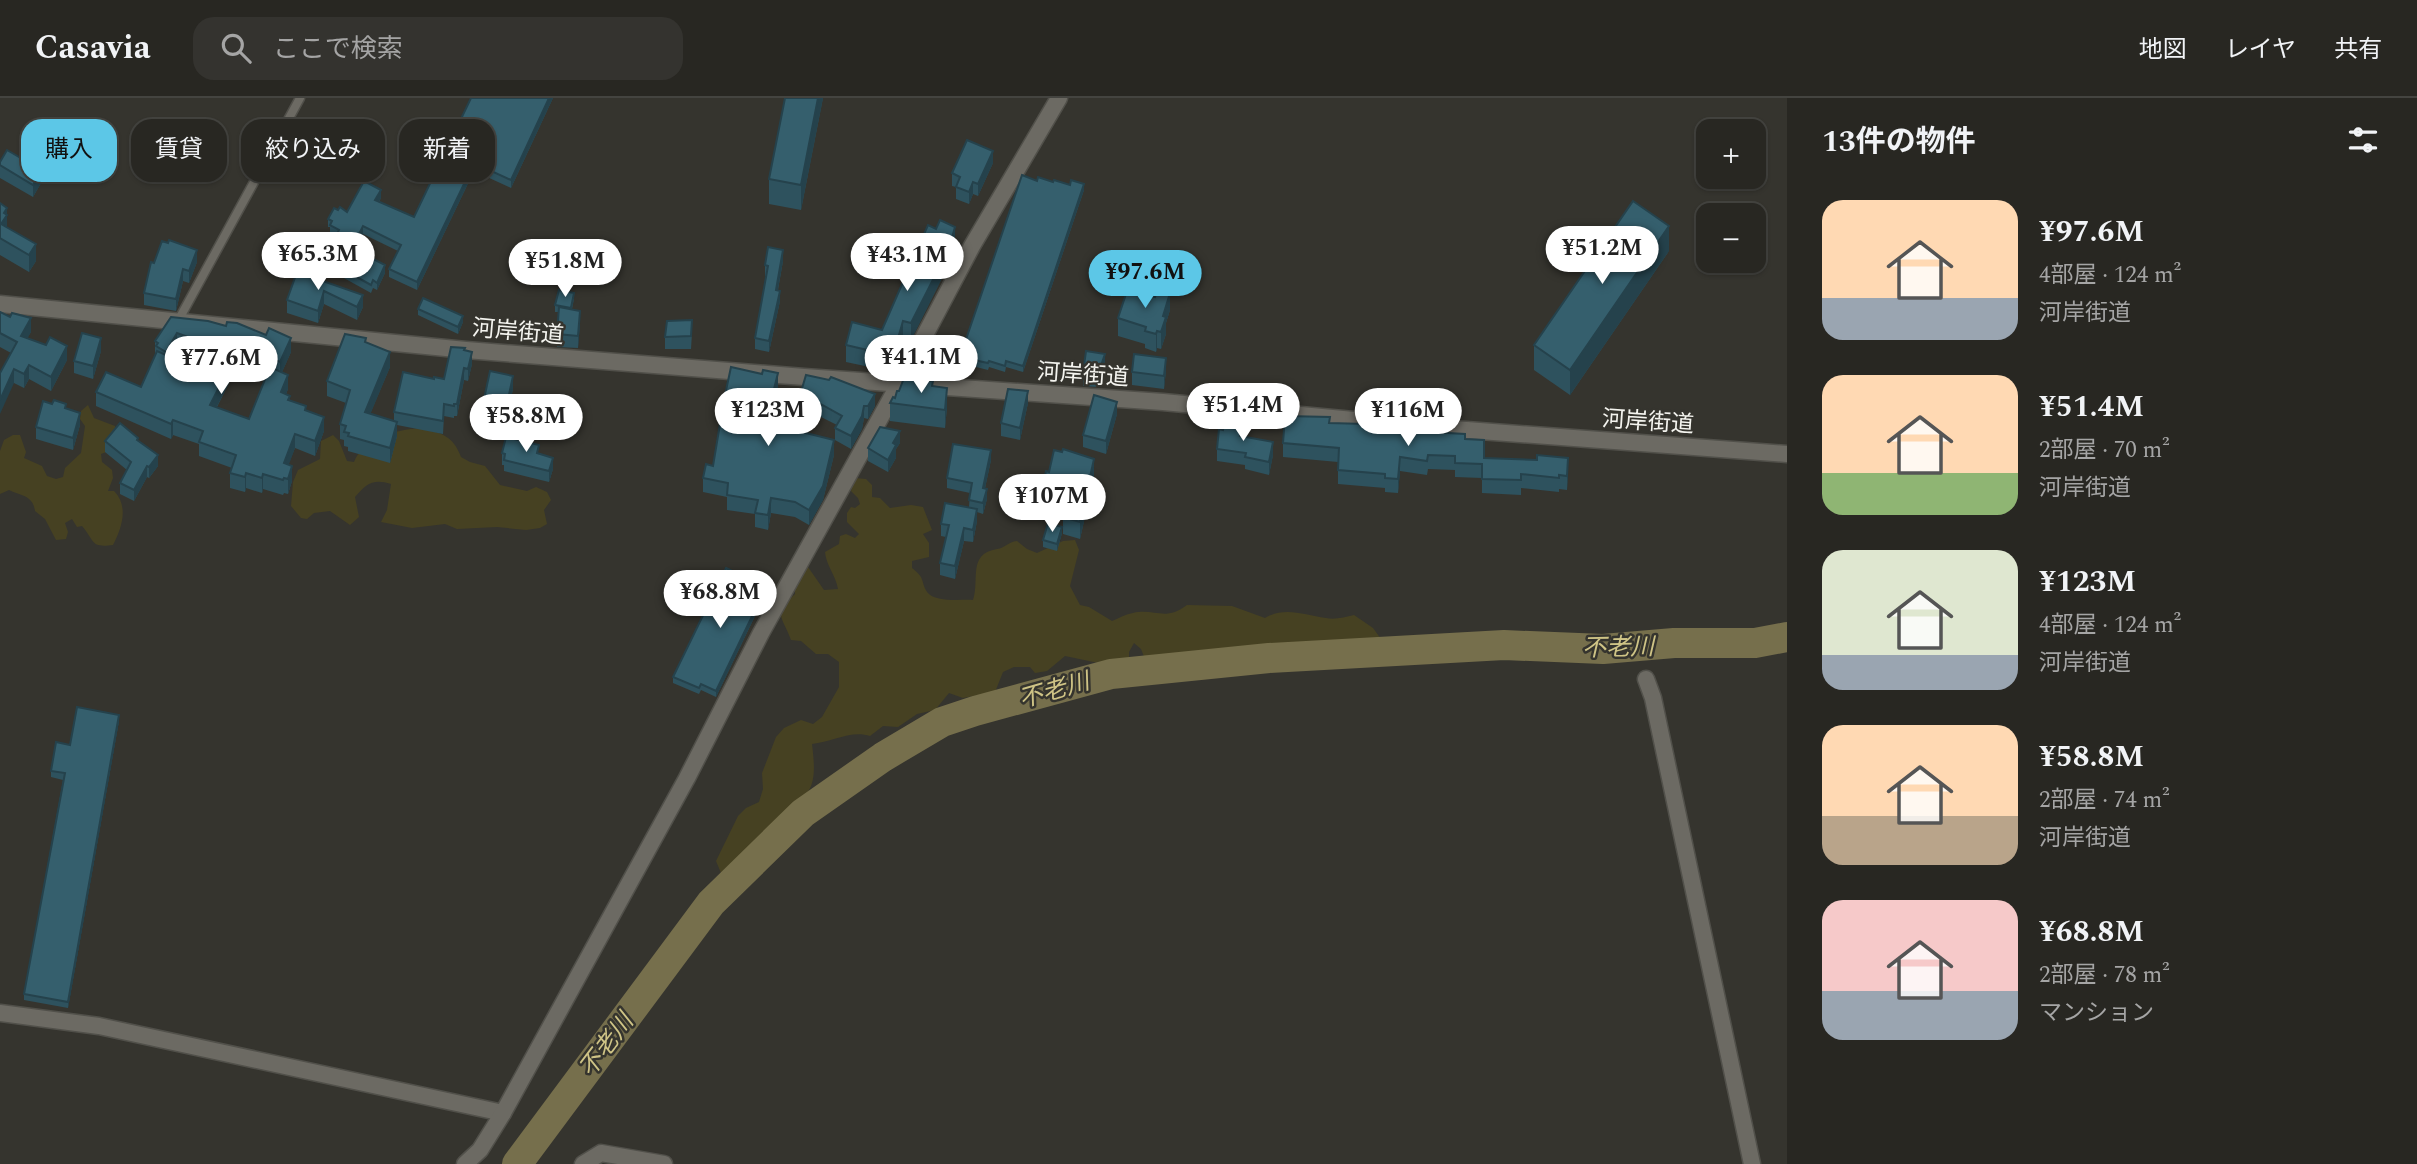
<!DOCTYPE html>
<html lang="ja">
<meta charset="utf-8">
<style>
body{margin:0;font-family:Spectral,"Noto Sans JP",serif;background:#34332f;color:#f1f3f6;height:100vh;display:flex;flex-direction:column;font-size:26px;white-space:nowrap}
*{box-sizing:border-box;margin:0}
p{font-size:23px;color:#a5a5a5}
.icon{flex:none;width:38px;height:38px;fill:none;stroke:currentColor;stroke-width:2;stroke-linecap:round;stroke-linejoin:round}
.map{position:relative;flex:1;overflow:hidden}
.panel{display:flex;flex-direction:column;background:#282722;width:630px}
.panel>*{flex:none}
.top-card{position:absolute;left:21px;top:21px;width:665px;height:63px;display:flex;gap:14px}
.controls{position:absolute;left:1696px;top:21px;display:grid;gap:14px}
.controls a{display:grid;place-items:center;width:70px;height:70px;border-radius:14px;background:#282722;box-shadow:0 2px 5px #0004,0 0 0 2px #444440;font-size:35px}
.price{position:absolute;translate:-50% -60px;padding:0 16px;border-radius:24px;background:#fff;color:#222;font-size:23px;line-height:46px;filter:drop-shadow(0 2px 4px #0008)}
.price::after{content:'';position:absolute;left:50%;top:42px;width:21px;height:16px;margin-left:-10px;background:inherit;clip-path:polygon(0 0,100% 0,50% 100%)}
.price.on{background:#5cc7e7;color:#111}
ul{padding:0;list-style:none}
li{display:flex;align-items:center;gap:21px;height:175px;padding:0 35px}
li span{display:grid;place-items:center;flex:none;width:196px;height:140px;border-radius:21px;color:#555}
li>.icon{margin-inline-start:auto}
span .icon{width:84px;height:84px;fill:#fffc;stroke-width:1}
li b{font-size:30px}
h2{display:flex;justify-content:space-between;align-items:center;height:84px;padding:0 35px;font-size:30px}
.pill{padding:0 24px;border-radius:21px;background:#282722;box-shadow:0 2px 5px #0004,0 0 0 2px #444440;font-size:24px;line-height:63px}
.pill.on{background:#5cc7e7;color:#111}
header{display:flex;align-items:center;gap:42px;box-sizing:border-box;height:98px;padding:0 35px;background:#282722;border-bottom:2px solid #444440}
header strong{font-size:33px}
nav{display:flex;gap:38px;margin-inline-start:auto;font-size:24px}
.search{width:490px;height:63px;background:#34332f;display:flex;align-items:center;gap:18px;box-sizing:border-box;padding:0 24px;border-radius:21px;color:#a5a5a5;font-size:26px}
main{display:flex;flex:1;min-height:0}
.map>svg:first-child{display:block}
.green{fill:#464122}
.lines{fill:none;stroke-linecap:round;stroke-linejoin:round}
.river{stroke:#766f4c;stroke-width:30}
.service-casing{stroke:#51504a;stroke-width:11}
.minor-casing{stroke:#51504a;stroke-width:19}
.service{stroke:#6c6a63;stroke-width:8}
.minor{stroke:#6c6a63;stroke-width:16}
.wall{fill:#2e525e;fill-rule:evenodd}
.shaded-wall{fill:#25424c}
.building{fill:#355f6d;stroke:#25424c;stroke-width:2}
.labels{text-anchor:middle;stroke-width:5;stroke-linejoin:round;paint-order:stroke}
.street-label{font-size:23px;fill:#f4f4ef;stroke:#35342e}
.water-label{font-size:24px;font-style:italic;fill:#cfc486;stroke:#35342e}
</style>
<header>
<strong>Casavia</strong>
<div class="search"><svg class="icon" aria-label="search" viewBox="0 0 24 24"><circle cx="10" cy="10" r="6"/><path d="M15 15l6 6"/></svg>ここで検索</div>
<nav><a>地図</a><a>レイヤ</a><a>共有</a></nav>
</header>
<main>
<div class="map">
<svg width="1787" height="1066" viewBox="0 0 1787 1066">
<rect width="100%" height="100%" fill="#35342e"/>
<g class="green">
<path d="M88 307 94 320 115 328 116 339 109 353 101 356 102 364 112 372 113 380 108 393H114C129 408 122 430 113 447 90 450 95 443 82 428L77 429 72 421 65 425 68 434 66 441 56 442 45 421 35 413C33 397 21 398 9 392L0 396V353L4 342 13 337H20L26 354 24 360 42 368 47 378 56 381 63 379 65 370 81 355 85 328 80 321 81 313Z"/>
<path d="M420 330C441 335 453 337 461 359L470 364 485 368 500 387 527 393 536 389 547 394 551 402 544 412 547 426 540 430 526 432 497 429 457 431 445 426 412 430 381 424 387 412 391 386C373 380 366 386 355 399L359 419 350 427 330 413 314 415 307 421 301 420 291 408 293 384 298 372 320 361 321 343 333 337 339 343 347 363 354 364C364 339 396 332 420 330Z"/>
<path d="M855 380 866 381 872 387V399L880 400 890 410 911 407 923 409 932 432 923 436 929 445V459L912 463V470C926 481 920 482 927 494 935 505 961 501 973 502 980 482 967 456 997 451 1005 450 1008 444 1017 443L1027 451 1037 455 1063 443 1075 442 1079 452 1070 488 1080 507 1089 509 1112 523C1119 520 1126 516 1133 515 1155 510 1165 524 1187 507L1232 508 1265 520C1285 508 1304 517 1326 520 1335 522 1345 519 1354 517L1373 530 1381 541 1367 546 1307 551 1284 550 1251 553 1216 561 1206 558 1162 563 1145 561 1141 551 1134 545 1129 554V565L1108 567 1065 558 1047 573 1035 575 1030 569H1014L1003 574 995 594 963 600 949 595 935 612 917 616 898 629 883 628 870 638C851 632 832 644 812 646 815 672 818 696 791 707L787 720 791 737 784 745H766L758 752 759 764 748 774 738 770 721 775 716 763 738 718 746 710 759 704 763 691 762 675 776 639 784 630 801 622 813 626 822 619 839 589V564L828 556H816L801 543 791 542C781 516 773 517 795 496V484L802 469H808L824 492 838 491C836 478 826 467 825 454L839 446 840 438 846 436 855 440 859 436 847 424V415L851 409 855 410 860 406 858 400 851 393Z"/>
</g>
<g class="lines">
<path class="river" d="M517 1066 711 805 803 715 883 659 942 624 975 613 1111 576 1269 560 1504 547 1603 551 1674 545H1755L1787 539"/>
<defs>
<path id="service" d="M178 223 300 0"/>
<g id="minor">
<path d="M0 206 466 252 804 279 1163 304 1427 329 1787 356"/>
<path d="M1646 581 1653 600 1752 1066"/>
<path d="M0 915 99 928 503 1015"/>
<path d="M465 1066 480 1052 503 1015 687 680 761 535 899 286 972 148 1059 0"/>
<path d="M583 1066 601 1055 664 1066"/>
</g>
</defs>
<use href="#service" class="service-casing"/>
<use href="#minor" class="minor-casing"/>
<use href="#service" class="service"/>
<use href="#minor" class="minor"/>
</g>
<g class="wall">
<path d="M471 0H553L511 90 474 73 417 192 389 179V171L398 153 363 136 355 152 385 175 377 192 373 190 371 195 324 169V161L336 138 330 135V129H328V121L338 112 347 114 381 100 379 104 414 119Z"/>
<path d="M785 0H823L801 112 769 106V81Z"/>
<path d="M0 64 41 85 33 99 0 80Z"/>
<path d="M993 65 978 98 973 96 969 106 956 101V89L952 88V75Z"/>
<path d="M1037 83 1053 84 1084 92 1023 274 1006 269 1005 274 989 269 988 272 960 265V259Z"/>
<path d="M0 105 7 127V129L36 163 29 174 0 157Z"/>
<path d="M955 145 949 166 911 242 903 239 893 274 846 264V247L882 232Z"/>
<path d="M1669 153 1570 297 1534 272V247Z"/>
<path d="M783 163 778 192 780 203 769 254 755 251V240L766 178H765V167Z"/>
<path d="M197 164 189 185 183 183 176 213 144 207V195Z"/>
<path d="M297 174 363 209 357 222 324 206 318 225 287 215V202Z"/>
<path d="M574 201 572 211 580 225 578 250 557 249 559 214H555V207Z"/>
<path d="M418 211 463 224 458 236 418 217Z"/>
<path d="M1170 212 1166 225V236L1161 251 1157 250 1156 254 1145 250V246L1118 238V220Z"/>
<path d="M0 214 31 234 27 240 67 262 51 293 29 281 24 290 14 285 11 255 0 249Z"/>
<path d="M171 219 291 254 282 274 288 291 286 296 290 302 306 312 324 333 315 358 295 350 288 367 292 383 288 396 284 395 283 397 263 391 262 395 246 390 245 394 230 390V375L232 370 199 358V346L173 337 171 341 96 308V294L141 289 155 258V243ZM177 250 197 257 193 269 172 259ZM242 261 268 273 249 321 217 309 233 277 236 278Z"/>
<path d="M692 235 691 251H665V239Z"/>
<path d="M366 245 390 269 370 316 394 323V314L434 281H444L465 252 472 266 468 283 464 282 457 318H454V320L444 318 443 336 397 327V338L390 365 348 353V349L344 348V342L340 341V326L346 305 327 298V283Z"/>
<path d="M101 253 93 281 74 275V263Z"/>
<path d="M1105 268 1098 289 1083 288V275Z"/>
<path d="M731 269 778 289 773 310 799 304 875 308 868 321 864 320 862 331 851 351 835 342V330L837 327 817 317 816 322 807 319V322L801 333 834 357 823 402 809 427 795 419 771 415 768 432 755 429V416L727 412V399L703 394V380L713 368ZM747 307 772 313 764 329 743 326Z"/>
<path d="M1166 272 1164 291 1132 287V274Z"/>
<path d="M933 288 947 309 945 330 890 323V305L895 300Z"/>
<path d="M513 291 504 333 481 328V315Z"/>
<path d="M1028 305 1020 342 1001 338V325Z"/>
<path d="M66 311 80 327 73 352 36 341V329Z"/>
<path d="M564 316 560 333 547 330V323Z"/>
<path d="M1117 316 1106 356 1083 349V337Z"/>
<path d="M1330 325H1380L1465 341 1484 360 1568 374 1567 392 1559 391V394L1521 390V397L1482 395V380L1455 379V372L1428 371 1427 377 1400 373 1398 395 1385 394V390L1338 386V364L1283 359V345Z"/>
<path d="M1242 338 1273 357 1269 377 1245 371V367L1217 363V351Z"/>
<path d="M105 343H138L158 368 149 380 147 379 134 403 120 396V385L127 372 105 354Z"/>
<path d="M900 345 896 351V360L888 374 868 363V350Z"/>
<path d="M502 355 539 356 553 371 549 384 504 373V367H502Z"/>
<path d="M991 362 985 390 987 401 983 416 977 414V423L973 444 964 443 955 481 940 477V465L946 439 941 438V426L969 409 970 395 947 390V380Z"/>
<path d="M1094 379 1080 441 1063 436V419L1065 409 1043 403V386Z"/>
<path d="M1062 435 1057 453 1043 449V442Z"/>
<path d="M768 491 716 599 701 592 699 596 673 585V579Z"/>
<path d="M119 623 68 910 24 902V896L63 682 51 679V673L70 647Z"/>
</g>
<g class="shaded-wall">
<path d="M549 0H553L511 90V82Z"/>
<path d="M818 0H823L801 112V87Z"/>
<path d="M993 53V65L978 98V86Z"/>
<path d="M474 65V73L417 192V184Z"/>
<path d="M41 72V85L33 99V87Z"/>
<path d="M973 84V96L969 106V94Z"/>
<path d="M1084 86V92L1023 274V268Z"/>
<path d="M381 92V100L375 110V102Z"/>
<path d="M7 110V134L1 126 4 115Z"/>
<path d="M363 128V136L352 158V150Z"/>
<path d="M1669 128V153L1570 297V272Z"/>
<path d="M955 129V145L949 166 911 242V225Z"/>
<path d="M36 146V163L29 174V157Z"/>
<path d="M197 152V164L189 185V173Z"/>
<path d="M783 152V163L776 202V192Z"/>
<path d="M385 167V175L377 192V185Z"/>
<path d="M183 171V183L176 213V201Z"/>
<path d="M324 193V206L318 225V213Z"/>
<path d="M780 193V203L769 254V243Z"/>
<path d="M1170 195V212L1166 225V236L1161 251V234L1163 218Z"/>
<path d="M363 197V209L357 222V209Z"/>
<path d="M580 213V225L578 250V238Z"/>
<path d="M463 218V224L458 236V229Z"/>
<path d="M31 220V234L21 252V238Z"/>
<path d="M903 223V239L893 274V258Z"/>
<path d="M1157 233V250L1156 254V236Z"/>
<path d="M177 235V250L166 268V254Z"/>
<path d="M101 240V253L93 281V268Z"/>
<path d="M291 240V254L280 279V264Z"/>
<path d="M242 247V261L236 278V263Z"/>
<path d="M67 248V262L51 293V279Z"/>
<path d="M390 254V269L365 329V314Z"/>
<path d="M472 254V266L468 283V271Z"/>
<path d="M1105 256V268L1098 289V276Z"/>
<path d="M1166 260V272L1164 291V278Z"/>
<path d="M233 262V277L210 322V307Z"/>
<path d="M29 267V281L24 290V276Z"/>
<path d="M464 270V282L457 318V306Z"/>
<path d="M14 271V285L0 316V302Z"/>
<path d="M778 275V289L772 313V299Z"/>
<path d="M288 277V291L281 309V294Z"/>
<path d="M513 278V291L504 333V320Z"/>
<path d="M947 290V309L945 330V312Z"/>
<path d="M747 292V307L739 340V325Z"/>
<path d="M1028 293V305L1020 342V330Z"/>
<path d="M875 296V308L868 321V308Z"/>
<path d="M1117 304V316L1106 356V343Z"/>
<path d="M807 307V322L794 346V332Z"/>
<path d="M864 308V320L862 331 851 351V338Z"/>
<path d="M80 315V327L73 352V340Z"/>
<path d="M324 319V333L315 358V343Z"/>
<path d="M173 322V337L171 341V326Z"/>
<path d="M397 324V338L390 365V350Z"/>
<path d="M900 333V345L896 351V360L888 374V362L893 345Z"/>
<path d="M295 336V350L284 380V365Z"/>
<path d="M834 342V357L823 402 809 427V412Z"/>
<path d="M1273 344V357L1269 377V364Z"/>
<path d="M991 352V362L983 400V390Z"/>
<path d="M158 357V368L149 380V369Z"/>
<path d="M1400 359V373L1398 395V381Z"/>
<path d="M553 360V371L549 384V373Z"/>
<path d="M1568 360V374L1567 392V378Z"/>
<path d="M1094 361V379L1080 441V424Z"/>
<path d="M147 368V379L134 403V392Z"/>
<path d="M292 368V383L288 396V381Z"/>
<path d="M246 375V390L245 394V379Z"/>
<path d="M263 376V391L262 395V380Z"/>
<path d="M987 391V401L983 416V405Z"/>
<path d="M771 400V415L768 432V417Z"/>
<path d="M977 411V423L973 444V432Z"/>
<path d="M1062 429V435L1057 453V446Z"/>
<path d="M964 430V443L955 481V468Z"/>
<path d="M768 485V491L716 599V593Z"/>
<path d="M119 617V623L68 910V904Z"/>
</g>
<g class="building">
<path d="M471 0H549L511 82 474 65 417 184 389 171 401 147 363 128 352 150 385 167 377 185 373 182 371 187 324 161 339 132 330 127 332 123 328 121 334 110 338 112 340 109 347 114 364 83 381 92 375 102 414 119Z"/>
<path d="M785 0H818L801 87 769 81Z"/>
<path d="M967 42 993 53 978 86 973 84 969 94 956 89 960 79 952 75Z"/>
<path d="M7 52 41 72 33 87 0 67V64Z"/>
<path d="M1022 77 1037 83 1038 79 1053 84 1054 82 1070 87 1071 82 1084 86 1023 268 1006 263 1005 268 989 263 988 265 960 259Z"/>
<path d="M1633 103 1669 128 1570 272 1534 247Z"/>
<path d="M0 105 7 110 4 115 7 117 1 126 36 146 29 157 0 140Z"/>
<path d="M940 122 955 129 949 150 911 225 903 223 893 258 846 247 852 224 882 232 928 127 936 131Z"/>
<path d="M169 142 197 152 189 173 183 171 176 201 144 195 151 164 154 165 162 143 168 145Z"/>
<path d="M768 149 783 152 776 192 780 193 769 243 755 240 768 168 765 167Z"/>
<path d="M297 174 363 197 357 209 324 193 318 213 287 202Z"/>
<path d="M1158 191 1170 195 1163 218 1166 219 1161 234 1157 233 1156 236 1145 233 1146 229 1118 220 1127 193 1155 199Z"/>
<path d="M559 192 574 195 571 210 555 207Z"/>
<path d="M423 200 463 218 458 229 418 211Z"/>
<path d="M559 209 580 213 578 238 557 236Z"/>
<path d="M0 214 10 219 12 215 31 220 21 238 46 247 50 239 67 248 51 279 29 267 24 276 14 271 0 302V275L17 244 0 235Z"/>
<path d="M171 219 208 223 226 228 227 224 237 225 266 237 269 230 291 240 280 264 242 247 236 263 233 262 210 307 249 321 270 269 288 277 281 294 290 298 288 302 306 308 305 312 324 319 315 343 295 336 284 365 292 368 288 381 284 380 283 382 263 376 262 380 246 375 245 379 230 375 236 357 199 344 203 333 173 322 171 326 96 294 106 274 141 289 157 253 193 269 202 244 177 235 166 254 156 248 158 245 155 243Z"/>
<path d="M692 222 691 238 665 239 667 223Z"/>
<path d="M82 235 101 240 93 268 74 263Z"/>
<path d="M345 236 366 240 365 244 390 254 365 314 397 324 390 350 348 338 349 335 344 334 346 328 340 326 350 292 327 283Z"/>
<path d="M451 249 465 250 464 252 472 254 468 271 464 270 457 306H454V308L444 306 443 323 394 314 403 274 434 281V279L444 281Z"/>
<path d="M1086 253 1105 256 1098 276 1083 275Z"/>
<path d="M1134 256 1166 260 1164 278 1132 274Z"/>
<path d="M731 269 762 276 763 272 778 275 772 299 747 292 739 325 764 329 780 295 807 307 794 332 834 342 823 388 809 412 795 404 771 400 768 417 755 415 758 402 727 397 728 385 703 380 706 366 713 368 724 302Z"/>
<path d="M490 273 513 278 504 320 481 315Z"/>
<path d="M806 277 829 282 831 279 875 296 868 308H864L862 318 851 338 835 330 842 318 817 304 816 309 798 304Z"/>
<path d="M904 280 933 283 932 288 947 290 945 312 890 305 893 299 895 300 897 293H899Z"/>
<path d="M1008 291 1028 293 1020 330 1001 325Z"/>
<path d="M1094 297 1117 304 1106 343 1083 337Z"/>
<path d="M54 302 66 306 65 310 80 315 73 340 36 329 43 303 52 306Z"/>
<path d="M551 307 564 310 560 326 547 323Z"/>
<path d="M1285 318 1330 319 1329 325 1366 326 1367 320 1380 321V325L1413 328 1414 324 1431 326 1430 334 1465 336V341L1484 342V360L1537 362V357L1568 360 1567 378 1559 377V380L1521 376V382L1482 381V366L1455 365V358L1428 357 1427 363 1400 359 1398 381 1385 380V376L1338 372 1339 350 1283 345Z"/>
<path d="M1224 323 1242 325 1240 338 1273 344 1269 364 1245 359 1246 355 1217 351 1219 331 1223 332Z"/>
<path d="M120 325 138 340 137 342 158 357 149 369 147 368 134 392 120 385 131 364 105 343Z"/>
<path d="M880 329 900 333 893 345 896 347 888 362 868 350Z"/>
<path d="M506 339 539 347 537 355 553 360 549 373 504 362 505 356 502 355Z"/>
<path d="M953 346 991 352 983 390 987 391 983 405 969 402 972 385 947 380Z"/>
<path d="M1063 351 1094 361 1080 424 1063 419 1070 393 1043 386 1046 373 1049 374 1054 352 1062 354Z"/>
<path d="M945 405 977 411 973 432 964 430 955 468 940 465 949 427 941 426Z"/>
<path d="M1048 425 1062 429 1057 446 1043 442Z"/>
<path d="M726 470 754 484 756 479 768 485 716 593 701 586 699 590 673 579Z"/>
<path d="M77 609 119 617 68 904 24 896 65 675 51 673 56 644 70 647Z"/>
</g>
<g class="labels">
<g class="street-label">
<text transform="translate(518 233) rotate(5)" y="8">河岸街道</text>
<text transform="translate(1083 276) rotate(4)" y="8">河岸街道</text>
<text transform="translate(1648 323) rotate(4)" y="8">河岸街道</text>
</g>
<g class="water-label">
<text transform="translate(1618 549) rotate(-1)" y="8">不老川</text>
<text transform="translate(1054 592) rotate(-16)" y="8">不老川</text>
<text transform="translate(606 947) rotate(-53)" y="8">不老川</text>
</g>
</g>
</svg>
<div class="controls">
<a>+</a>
<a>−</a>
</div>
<b class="price" style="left:1602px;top:188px">¥51.2M</b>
<b class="price" style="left:318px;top:194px">¥65.3M</b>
<b class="price" style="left:907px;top:195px">¥43.1M</b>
<b class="price" style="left:565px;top:201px">¥51.8M</b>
<b class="price on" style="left:1145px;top:212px">¥97.6M</b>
<b class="price" style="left:921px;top:297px">¥41.1M</b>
<b class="price" style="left:221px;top:298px">¥77.6M</b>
<b class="price" style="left:1243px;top:345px">¥51.4M</b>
<b class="price" style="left:768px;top:350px">¥123M</b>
<b class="price" style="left:1408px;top:350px">¥116M</b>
<b class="price" style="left:526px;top:356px">¥58.8M</b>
<b class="price" style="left:1052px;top:436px">¥107M</b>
<b class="price" style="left:720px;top:532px">¥68.8M</b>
<div class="top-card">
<a class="pill on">購入</a>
<a class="pill">賃貸</a>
<a class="pill">絞り込み</a>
<a class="pill">新着</a>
</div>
</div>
<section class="panel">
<h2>13件の物件<svg class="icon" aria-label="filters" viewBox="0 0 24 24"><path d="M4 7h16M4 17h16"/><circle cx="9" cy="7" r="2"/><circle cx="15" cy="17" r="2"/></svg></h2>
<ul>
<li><span style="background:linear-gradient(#ffd9b3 70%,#9aa5b1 0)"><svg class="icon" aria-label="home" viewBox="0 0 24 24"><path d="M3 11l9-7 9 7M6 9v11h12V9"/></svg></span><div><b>¥97.6M</b><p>4部屋 · 124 m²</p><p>河岸街道</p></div></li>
<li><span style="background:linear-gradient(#ffd9b3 70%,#8fb573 0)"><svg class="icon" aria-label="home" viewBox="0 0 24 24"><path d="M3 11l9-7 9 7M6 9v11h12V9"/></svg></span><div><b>¥51.4M</b><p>2部屋 · 70 m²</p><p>河岸街道</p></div></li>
<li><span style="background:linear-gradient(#dfe7d0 75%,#9aa5b1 0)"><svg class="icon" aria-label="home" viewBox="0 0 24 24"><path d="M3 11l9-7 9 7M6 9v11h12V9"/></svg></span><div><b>¥123M</b><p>4部屋 · 124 m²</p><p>河岸街道</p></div></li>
<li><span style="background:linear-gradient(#ffd9b3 65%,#b9a48a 0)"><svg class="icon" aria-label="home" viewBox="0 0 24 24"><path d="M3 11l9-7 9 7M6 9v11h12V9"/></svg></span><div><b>¥58.8M</b><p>2部屋 · 74 m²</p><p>河岸街道</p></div></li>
<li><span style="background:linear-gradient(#f6c9c9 65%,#9aa5b1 0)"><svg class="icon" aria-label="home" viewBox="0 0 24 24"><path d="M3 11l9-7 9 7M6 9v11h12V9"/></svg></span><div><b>¥68.8M</b><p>2部屋 · 78 m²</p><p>マンション</p></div></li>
</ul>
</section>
</main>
